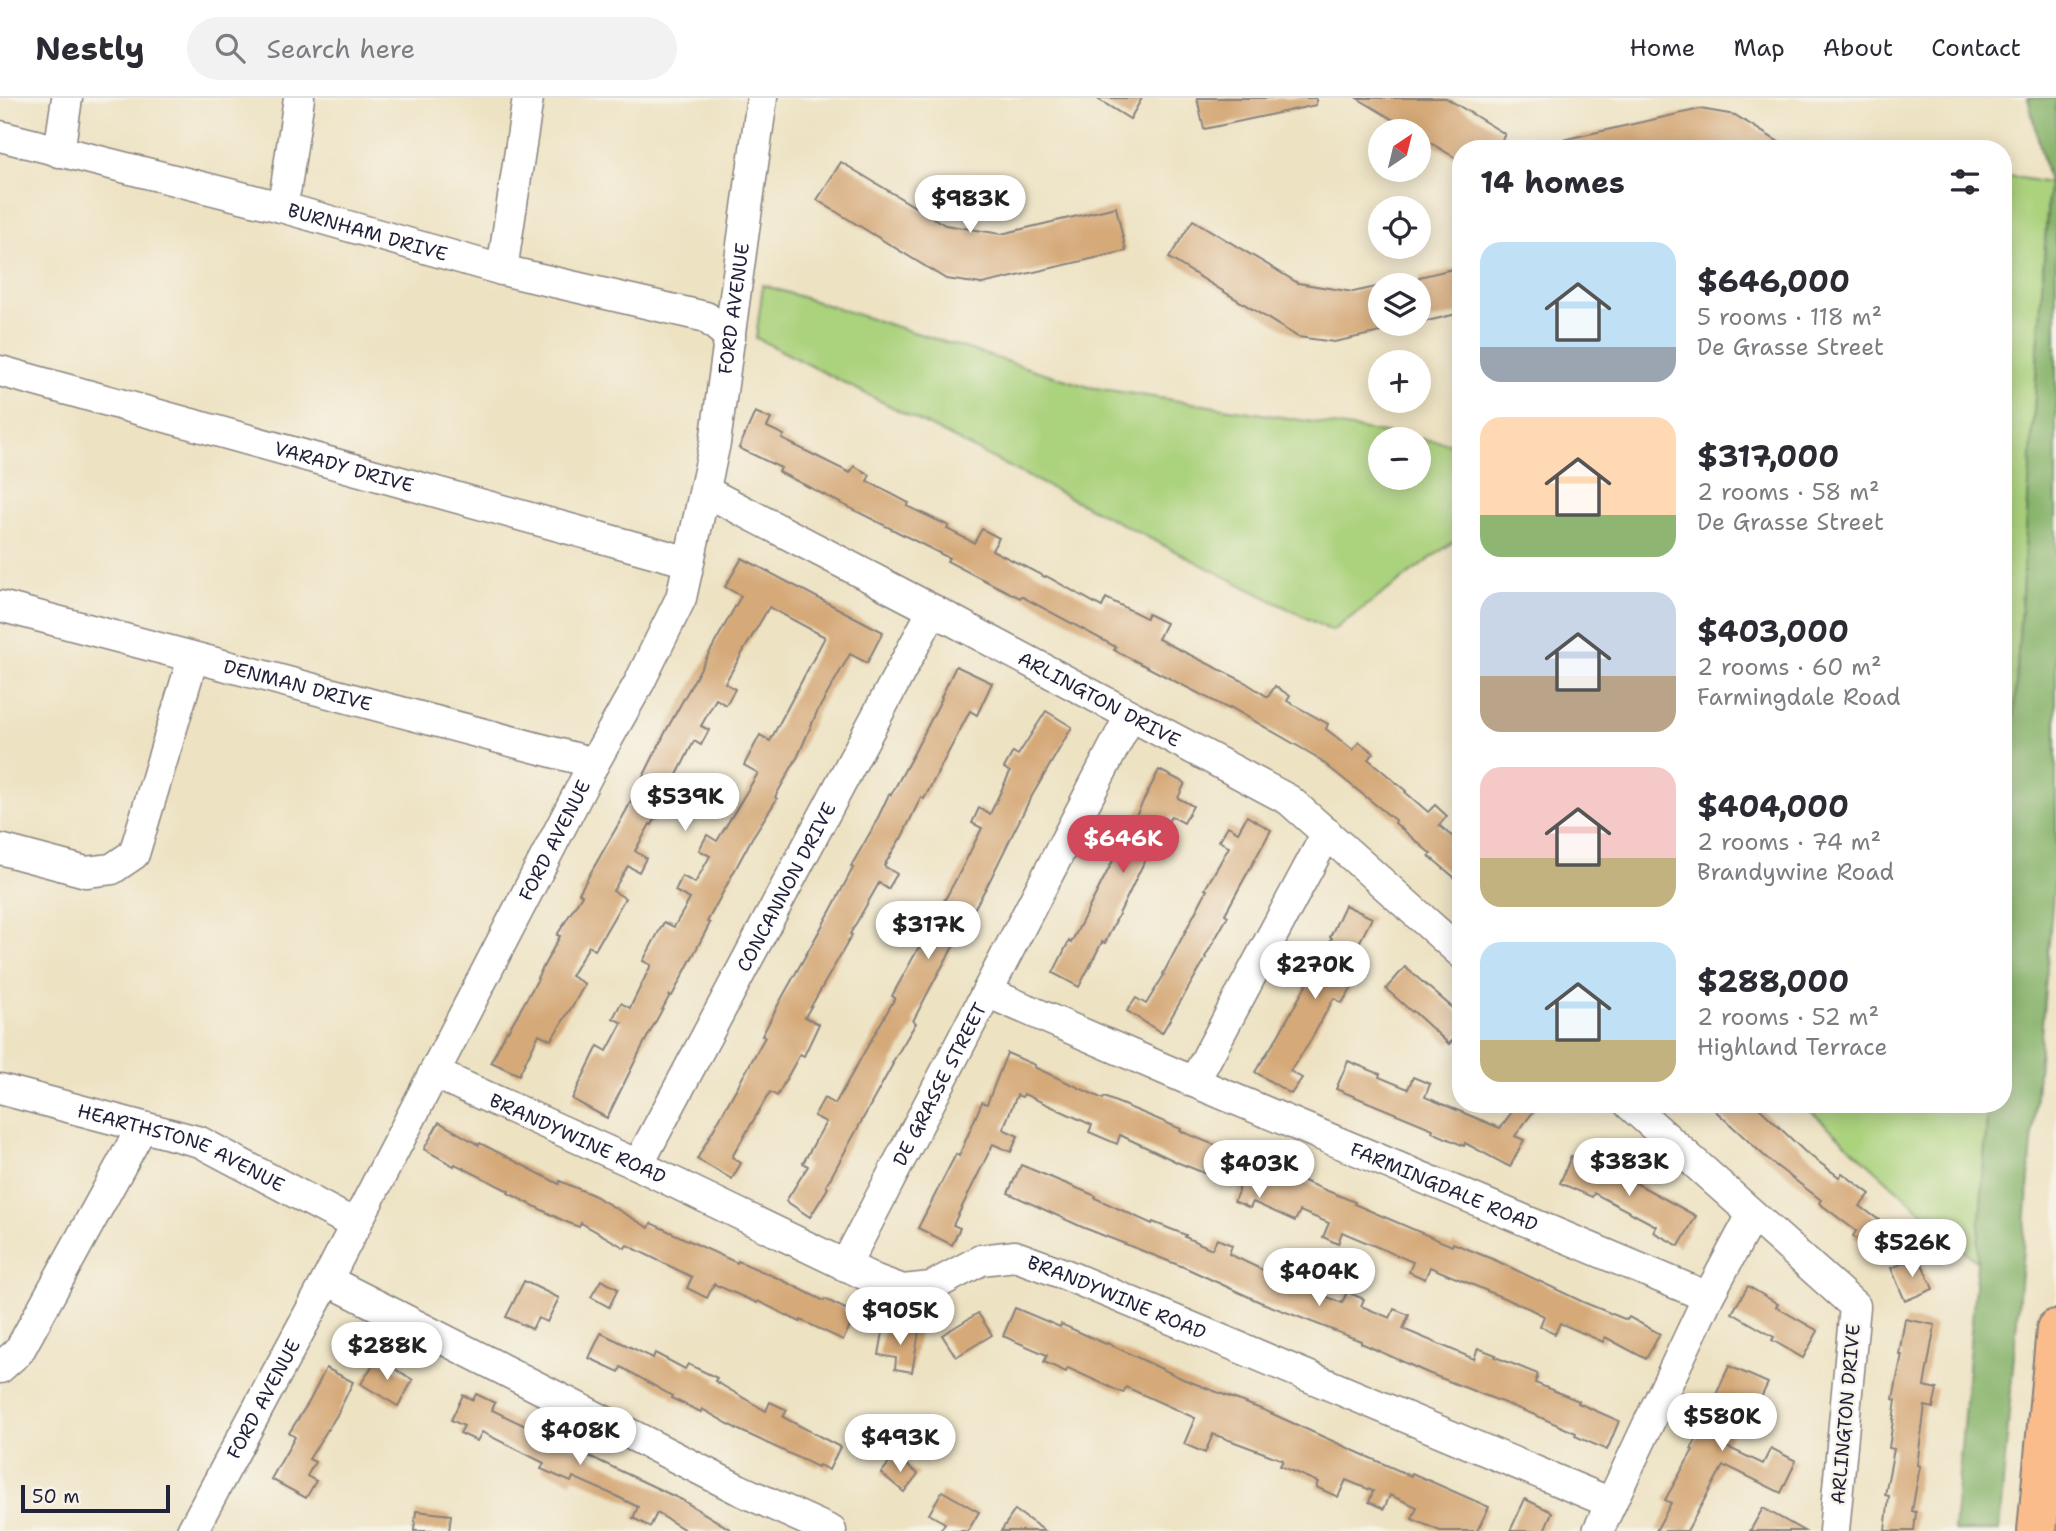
<!DOCTYPE html>
<meta charset="utf-8">
<style>
body{margin:0;font-family:"Shantell Sans",sans-serif;background:#f2f2f3;color:#2b2b33;height:100vh;display:flex;flex-direction:column;font-size:26px;white-space:nowrap}
*{box-sizing:border-box;margin:0}
p{font-size:23px;color:#7c7c81}
.icon{flex:none;width:38px;height:38px;fill:none;stroke:currentColor;stroke-width:2;stroke-linecap:round;stroke-linejoin:round}
.map{position:relative;flex:1;overflow:hidden}
.panel{position:absolute;left:1452px;top:42px;width:560px;height:973px;display:flex;flex-direction:column;background:#fff;border-radius:28px;box-shadow:0 4px 18px #0003}
.panel>*{flex:none}
.needle{width:46px;rotate:35deg}
.buttons{position:absolute;left:1368px;top:21px;display:grid;gap:14px}
.buttons a{display:grid;place-items:center;width:63px;height:63px;border-radius:50%;background:#fff;box-shadow:0 4px 18px #0003;font-size:35px}
.scale{position:absolute;left:21px;bottom:18px;width:149px;box-sizing:border-box;padding-left:7px;border:4px solid #22223b;border-top:0;font-size:19px;line-height:24px;white-space:nowrap;color:#22223b;-webkit-text-stroke:5px #f7f3e8;paint-order:stroke}
.price{position:absolute;translate:-50% -60px;padding:0 16px;border-radius:24px;background:#fff;color:#222;font-size:23px;line-height:46px;filter:drop-shadow(0 2px 4px #0008)}
.price::after{content:'';position:absolute;left:50%;top:42px;width:21px;height:16px;margin-left:-10px;background:inherit;clip-path:polygon(0 0,100% 0,50% 100%)}
.price.selected{background:#d1495b;color:#fff}
ul{padding:0;list-style:none}
li{display:flex;align-items:center;gap:21px;height:175px;padding:0 28px}
li span{display:grid;place-items:center;flex:none;width:196px;height:140px;border-radius:21px;color:#555}
li>.icon{margin-inline-start:auto}
span .icon{width:84px;height:84px;fill:#fffc;stroke-width:1}
li b{font-size:30px}
h2{display:flex;justify-content:space-between;align-items:center;height:84px;padding:0 28px;font-size:30px}
header{display:flex;align-items:center;gap:42px;box-sizing:border-box;height:98px;padding:0 35px;background:#fff;border-bottom:2px solid #e1e1e2}
header strong{font-size:33px}
nav{display:flex;gap:38px;margin-inline-start:auto;font-size:24px}
.search{width:490px;height:63px;background:#f2f2f3;display:flex;align-items:center;gap:18px;box-sizing:border-box;padding:0 24px;border-radius:38px;color:#7c7c81;font-size:26px}
.map>svg:first-child{display:block}
.green{fill:#abd27d;stroke:#667a5c;stroke-width:2;fill-rule:evenodd}
.forest{fill:#88b46c;stroke:#556b54;stroke-width:2}
.building{fill:#d5a978}
.lines{fill:none;stroke-linecap:round;stroke-linejoin:round}
.minor-casing{stroke:#88827e;stroke-width:33}
.highway-casing{stroke:#88827e;stroke-width:42}
.minor{stroke:#fff;stroke-width:30}
.highway{stroke:#fabc8b;stroke-width:38}
.labels{text-anchor:middle;stroke-width:5;stroke-linejoin:round;paint-order:stroke}
.street-label{font-size:19px;fill:#22223b;stroke:#f7f3e8}
</style>
<header>
<strong>Nestly</strong>
<div class="search"><svg class="icon" aria-label="search" viewBox="0 0 24 24"><circle cx="10" cy="10" r="6"/><path d="M15 15l6 6"/></svg>Search here</div>
<nav><a>Home</a><a>Map</a><a>About</a><a>Contact</a></nav>
</header>
<div class="map">
<svg width="2056" height="1433" viewBox="0 0 2056 1433">
<rect width="100%" height="100%" fill="#f7f3e8"/>
<filter id="ink" filterUnits="userSpaceOnUse"><feTurbulence type="fractalNoise" baseFrequency=".0143" numOctaves="2"/><feDisplacementMap in="SourceGraphic" scale="14" xChannelSelector="R" yChannelSelector="G"/><feConvolveMatrix kernelMatrix="1 2 1 2 8 2 1 2 1" color-interpolation-filters="sRGB"/></filter>
<filter id="wash" filterUnits="userSpaceOnUse"><feTurbulence type="fractalNoise" baseFrequency=".00686" numOctaves="4" result="noise"/><feDisplacementMap in="SourceGraphic" scale="28" xChannelSelector="R" yChannelSelector="G"/><feGaussianBlur stdDeviation="1.57" result="paint"/><feColorMatrix in="noise" values="0 0 0 0 0 0 0 0 0 0 0 0 0 0 0 0 0 1.4 0 .05"/><feComposite in="paint" operator="in"/></filter>
<g filter="url(#wash)">
<rect width="100%" height="100%" fill="#ede2c2"/>
<g class="green">
<path d="M2004 77 2049 85 2004 767Z"/>
<path d="M763 187 1089 289 1461 347V438L1332 533 756 240ZM1381 341H1419V380H1381Z"/>
<path d="M1803 1006H1988L1977 1164Z"/>
</g>
<path class="forest" d="M2028 0H2056V762L1999 1433H1954L1977 1164 1988 1006H2004V767L2049 85Z"/>
<g id="blocks">
<g class="building">
<path d="M1096 0H1142L1130 21Z"/>
<path d="M1197 0H1316V7L1204 31Z"/>
<path d="M1357 0H1446L1505 36 1497 51H1461V63L1419 38V33H1412Z"/>
<path d="M1700 11 1735 17 1790 51H1554L1553 44Z"/>
<path d="M841 64 945 127 1001 136 1116 109 1126 153 982 186 946 181 817 102Z"/>
<path d="M1193 122 1298 185 1353 194 1381 188V234L1334 244 1298 239 1169 160Z"/>
<path d="M1461 169V215L1419 225V179Z"/>
<path d="M755 314 771 321 767 329 784 337 782 341 850 375 854 368 870 377 867 383 909 405 907 408 949 428 947 431 974 445 982 431 999 440 992 452 1045 479 1046 478 1102 509 1106 500 1146 520 1148 516 1166 525 1158 541 1243 583 1268 599 1275 588 1290 598 1287 603 1328 626 1326 631 1353 652 1359 644 1374 655 1368 661 1406 693 1405 694 1428 714 1435 707 1447 718 1439 727 1461 746V785L1429 758 1431 756 1395 725 1396 723 1315 658 1230 609 1229 611 1114 552 1116 549 1021 498 1020 500 976 478 947 463 949 460 779 374 781 370 739 350Z"/>
<path d="M742 460 883 534 867 565 850 556 817 614 798 658 775 699 777 701 752 740 707 824 710 825 672 898 670 897 642 949 607 1020 572 1001 598 948 607 953 622 925 613 920 621 905 630 910 651 867 643 863 664 824 674 829 690 801 675 793 682 778 695 785 710 758 699 752 707 737 717 743 758 675 744 667 760 637 770 643 825 539 769 509 725 585 735 591 726 607 716 601 701 628 709 632 701 647 694 643 652 727 650 726 635 753 646 760 639 774 628 768 613 793 625 800 595 852 589 848 571 878 585 886 576 902 551 942 539 936 519 977 491 964 507 932 508 933 538 881 537 880 560 838 557 837 582 797 579 795 626 713 667 631 741 498 725 489Z"/>
<path d="M956 568 992 585 977 617 970 613 924 701 921 699 901 741H900L884 768 897 776 888 791 879 785 850 836 852 837 805 919 819 926 804 958 800 956 777 998 770 994 732 1059 741 1065 732 1081 697 1061 765 939 762 938 779 905 831 812 853 770 851 768 874 728 889 696 891 697 914 655 942 600 941 599Z"/>
<path d="M1046 613 1072 629 1029 703 987 788 934 883 913 923 916 925 892 965 893 966 826 1088 828 1090 810 1119 786 1103 808 1068 803 1065 826 1024 814 1018 824 1000 835 1006 895 900 892 898 960 774 982 730 972 725 979 710 990 716 1010 674 1004 670 1013 654 1018 657Z"/>
<path d="M1159 672 1185 685 1178 700 1193 708 1184 725 1171 718 1149 762 1146 760 1105 845 1102 844 1079 889 1053 875 1069 843 1071 845Z"/>
<path d="M1247 718 1271 732 1225 816 1228 818 1205 859 1206 860 1162 935 1127 913 1136 900 1146 906 1164 877 1163 876 1207 792 1205 791 1229 749 1219 743 1228 728 1238 734Z"/>
<path d="M1345 807 1372 820 1340 882 1352 889 1342 905 1334 900 1308 947 1290 973 1302 980 1291 996 1255 974 1278 938 1332 840 1330 839Z"/>
<path d="M1405 869 1461 917V934L1449 946 1413 913 1412 914 1386 891Z"/>
<path d="M1007 955 1035 967 1034 969 1103 1001 1104 999 1148 1017 1181 1031 1180 1033 1355 1104 1354 1106 1452 1148 1453 1145 1497 1163 1583 1204 1627 1222 1629 1219 1660 1236 1646 1261 1605 1239 1603 1244 1560 1225 1555 1236 1540 1228 1544 1218 1528 1210 1430 1169 1425 1181 1409 1174 1413 1164 1342 1134 1338 1146 1323 1139 1329 1125 1300 1113 1295 1123 1253 1104 1250 1110 1234 1103 1240 1089 1179 1065 1120 1037 1117 1046 1089 1034 1092 1027 1024 996 1022 999 1017 997 1003 1031 1018 1038 1011 1054 993 1046 953 1127 960 1130 952 1147 918 1130 956 1056 959 1058 982 1004 987 1006Z"/>
<path d="M1348 963 1380 976 1379 979 1408 991 1413 979 1430 986 1425 999 1500 1030 1518 1006H1539L1515 1038 1524 1042 1510 1069 1465 1045 1464 1048 1432 1034 1433 1031 1336 991Z"/>
<path d="M1708 1006H1755L1804 1053 1839 1079 1842 1075 1870 1096 1860 1108 1898 1136 1880 1159 1853 1138 1856 1133 1819 1105 1821 1102 1770 1063Z"/>
<path d="M439 1024 479 1047 480 1045 559 1086 560 1083 593 1097 649 1130 651 1125 737 1165 738 1163 782 1182 824 1203 825 1201 856 1216 843 1242 801 1222 800 1224 758 1203 757 1205 714 1186 707 1200 687 1190 692 1179 627 1147 625 1150 581 1125 579 1129 564 1123 508 1095 509 1093 455 1066 454 1068 424 1051Z"/>
<path d="M1571 1058 1623 1078 1696 1118 1679 1148 1653 1134 1656 1128 1594 1095 1592 1099 1560 1085Z"/>
<path d="M1021 1067 1096 1098 1095 1100 1152 1126 1153 1124 1186 1137 1185 1139 1212 1151 1217 1141 1232 1147 1229 1156 1273 1177 1342 1205 1347 1194 1364 1201 1361 1208 1390 1220 1394 1211 1409 1217 1403 1231 1474 1261 1478 1250 1496 1257 1495 1259 1538 1276 1535 1285 1579 1303 1578 1305 1619 1323 1607 1352 1575 1338 1576 1335 1535 1317 1428 1275 1361 1245V1243L1260 1204 1186 1170 1082 1129 1008 1095Z"/>
<path d="M1919 1159 1933 1191 1905 1203 1891 1170Z"/>
<path d="M601 1182 618 1191 609 1209 591 1199Z"/>
<path d="M524 1183 559 1200 547 1224 538 1220 532 1231 506 1219Z"/>
<path d="M1748 1188 1778 1206 1776 1209 1818 1233 1803 1260 1772 1242 1774 1239 1732 1215Z"/>
<path d="M1015 1210 1060 1229 1061 1226 1106 1246 1107 1245 1183 1281 1266 1313 1368 1359 1411 1378 1412 1375 1489 1409 1477 1433H1440L1412 1421 1417 1409 1390 1397 1384 1411 1369 1404 1373 1393 1346 1382 1338 1399 1316 1389 1318 1384 1280 1368 1283 1362 1213 1336 1205 1355 1184 1346 1195 1320 1126 1289 1123 1295 1068 1270 1066 1274 1044 1264 1047 1257 1003 1238Z"/>
<path d="M978 1215 992 1237 956 1259 942 1237Z"/>
<path d="M1905 1221 1935 1227 1924 1288 1937 1291 1933 1310 1925 1308 1917 1367 1920 1368 1912 1413 1916 1414 1914 1433H1885L1889 1398 1885 1397 1894 1351 1889 1350 1896 1302 1893 1301 1902 1256H1899Z"/>
<path d="M884 1228 919 1234 912 1274 895 1271 896 1260 879 1257Z"/>
<path d="M601 1235 653 1260 655 1255 685 1271 688 1266 717 1280 715 1283 766 1313 770 1304 787 1312 783 1319 840 1349 829 1372 819 1367 818 1369 739 1332 702 1311 701 1314 671 1300 672 1298 621 1269 619 1274 589 1260Z"/>
<path d="M377 1260 413 1282 398 1308 361 1286Z"/>
<path d="M1729 1268 1768 1285 1753 1316 1744 1312 1725 1348 1763 1366 1771 1350 1796 1363 1781 1395 1727 1368 1726 1370 1723 1368 1687 1433H1656L1671 1405 1665 1402 1693 1352 1691 1351 1718 1301 1715 1299Z"/>
<path d="M326 1270 353 1284 337 1317 309 1361 315 1364 307 1378 316 1383 306 1400 271 1381 295 1339 289 1335 310 1302Z"/>
<path d="M476 1296 495 1305 492 1312 682 1402 733 1433H687L657 1415 650 1429 633 1420 638 1409 616 1398 573 1379 571 1384 541 1371 544 1365 482 1334 477 1343 460 1335 464 1328 451 1322 463 1297 473 1302Z"/>
<path d="M895 1358 918 1376 904 1394 881 1375Z"/>
<path d="M942 1393 979 1414 968 1433H940L945 1425 929 1416Z"/>
<path d="M1525 1401 1552 1414 1544 1433H1510Z"/>
<path d="M1763 1410 1804 1433H1750Z"/>
<path d="M1015 1412 1045 1433H1001Z"/>
<path d="M416 1413 451 1417 449 1433H414Z"/>
</g>
</g>
</g>
<g filter="url(#ink)">
<use href="#blocks" fill-opacity="0" stroke="#88827e" stroke-width="2"/>
<g class="lines">
<defs>
<g id="minor">
<path id="s1" d="M0 38 281 109 502 172 706 219 730 239"/>
<path d="M59 54 67 0"/>
<path d="M281 109 286 89 299 0"/>
<path d="M502 172 528 0"/>
<path id="s2" d="M0 273 689 464"/>
<path id="s3" d="M705 393 933 512 1289 702 1461 855"/>
<path id="s4" d="M0 508 594 665"/>
<path d="M0 751 86 774 112 771 134 756 193 560"/>
<path id="s5" d="M987 894 1194 984 1708 1199"/>
<path id="s6" d="M434 975 638 1067 876 1182 903 1192 931 1189 981 1162 1015 1158 1064 1176 1611 1405"/>
<path d="M1194 984 1327 735"/>
<path id="s7" d="M0 991 200 1044 356 1127"/>
<path d="M1629 1006 1855 1208 1834 1433"/>
<path id="s8" d="M638 1067 933 512"/>
<path id="s9" d="M845 1168 1130 618"/>
<path d="M327 1182 738 1391 831 1433"/>
<path d="M0 1270 19 1253 142 1029"/>
<path id="s10" d="M192 1433 327 1182 594 665 639 585 681 500 715 345 762 0"/>
<path d="M1598 1433 1708 1199 1752 1117"/>
</g>
<path id="highway" d="M2037 1433 2056 1231"/>
</defs>
<use href="#minor" class="minor-casing"/>
<use href="#highway" class="highway-casing"/>
<use href="#minor" class="minor"/>
<use href="#highway" class="highway"/>
</g>
</g>
<g class="labels">
<g class="street-label">
<text dy="7" stroke="none"><textPath href="#s1" startOffset="380">BURNHAM DRIVE</textPath></text>
<text dy="7" stroke="none"><textPath href="#s10" startOffset="1348">FORD AVENUE</textPath></text>
<text dy="7" stroke="none"><textPath href="#s2" startOffset="357">VARADY DRIVE</textPath></text>
<text dy="7" stroke="none"><textPath href="#s4" startOffset="308">DENMAN DRIVE</textPath></text>
<text dy="7" stroke="none"><textPath href="#s3" startOffset="446">ARLINGTON DRIVE</textPath></text>
<text dy="7" stroke="none"><textPath href="#s10" startOffset="780">FORD AVENUE</textPath></text>
<text dy="7" stroke="none"><textPath href="#s8" startOffset="315">CONCANNON DRIVE</textPath></text>
<text dy="7" stroke="none"><textPath href="#s9" startOffset="205">DE GRASSE STREET</textPath></text>
<text dy="7" stroke="none"><textPath href="#s6" startOffset="158">BRANDYWINE ROAD</textPath></text>
<text dy="7" stroke="none"><textPath href="#s7" startOffset="191">HEARTHSTONE AVENUE</textPath></text>
<text dy="7" stroke="none"><textPath href="#s5" startOffset="497">FARMINGDALE ROAD</textPath></text>
<text dy="7" stroke="none"><textPath href="#s6" startOffset="746">BRANDYWINE ROAD</textPath></text>
<text dy="7" stroke="none"><textPath href="#s10" startOffset="150">FORD AVENUE</textPath></text>
<text transform="translate(1845 1316) rotate(-85)" y="7">ARLINGTON DRIVE</text>
</g>
</g>
</svg>
<div class="buttons">
<a><svg class="needle" viewBox="-14 -14 28 28"><path d="M0-13l5 13h-10z" fill="#e53935"/><path d="M0 13l5-13h-10z" fill="#7c7c81"/></svg></a>
<a><svg class="icon" aria-label="locate" viewBox="0 0 24 24"><circle cx="12" cy="12" r="6"/><path d="M12 2v4M12 18v4M2 12h4M18 12h4"/></svg></a>
<a><svg class="icon" aria-label="layers" viewBox="0 0 24 24"><path d="M12 4l9 5-9 5-9-5zM3 14l9 5 9-5"/></svg></a>
<a>+</a>
<a>−</a>
</div>
<div class="scale">50 m</div>
<b class="price" style="left:970px;top:137px">$983K</b>
<b class="price" style="left:685px;top:735px">$539K</b>
<b class="price selected" style="left:1123px;top:777px">$646K</b>
<b class="price" style="left:928px;top:863px">$317K</b>
<b class="price" style="left:1315px;top:903px">$270K</b>
<b class="price" style="left:1629px;top:1100px">$383K</b>
<b class="price" style="left:1259px;top:1102px">$403K</b>
<b class="price" style="left:1912px;top:1181px">$526K</b>
<b class="price" style="left:1319px;top:1210px">$404K</b>
<b class="price" style="left:900px;top:1249px">$905K</b>
<b class="price" style="left:387px;top:1284px">$288K</b>
<b class="price" style="left:1722px;top:1355px">$580K</b>
<b class="price" style="left:580px;top:1369px">$408K</b>
<b class="price" style="left:900px;top:1376px">$493K</b>
<section class="panel">
<h2>14 homes<svg class="icon" aria-label="filters" viewBox="0 0 24 24"><path d="M4 7h16M4 17h16"/><circle cx="9" cy="7" r="2"/><circle cx="15" cy="17" r="2"/></svg></h2>
<ul>
<li><span style="background:linear-gradient(#bfe0f5 75%,#9aa5b1 0)"><svg class="icon" aria-label="home" viewBox="0 0 24 24"><path d="M3 11l9-7 9 7M6 9v11h12V9"/></svg></span><div><b>$646,000</b><p>5 rooms · 118 m²</p><p>De Grasse Street</p></div></li>
<li><span style="background:linear-gradient(#ffd9b3 70%,#8fb573 0)"><svg class="icon" aria-label="home" viewBox="0 0 24 24"><path d="M3 11l9-7 9 7M6 9v11h12V9"/></svg></span><div><b>$317,000</b><p>2 rooms · 58 m²</p><p>De Grasse Street</p></div></li>
<li><span style="background:linear-gradient(#c9d6e8 60%,#b9a48a 0)"><svg class="icon" aria-label="home" viewBox="0 0 24 24"><path d="M3 11l9-7 9 7M6 9v11h12V9"/></svg></span><div><b>$403,000</b><p>2 rooms · 60 m²</p><p>Farmingdale Road</p></div></li>
<li><span style="background:linear-gradient(#f6c9c9 65%,#c2b280 0)"><svg class="icon" aria-label="home" viewBox="0 0 24 24"><path d="M3 11l9-7 9 7M6 9v11h12V9"/></svg></span><div><b>$404,000</b><p>2 rooms · 74 m²</p><p>Brandywine Road</p></div></li>
<li><span style="background:linear-gradient(#bfe0f5 70%,#c2b280 0)"><svg class="icon" aria-label="home" viewBox="0 0 24 24"><path d="M3 11l9-7 9 7M6 9v11h12V9"/></svg></span><div><b>$288,000</b><p>2 rooms · 52 m²</p><p>Highland Terrace</p></div></li>
</ul>
</section>
</div>
